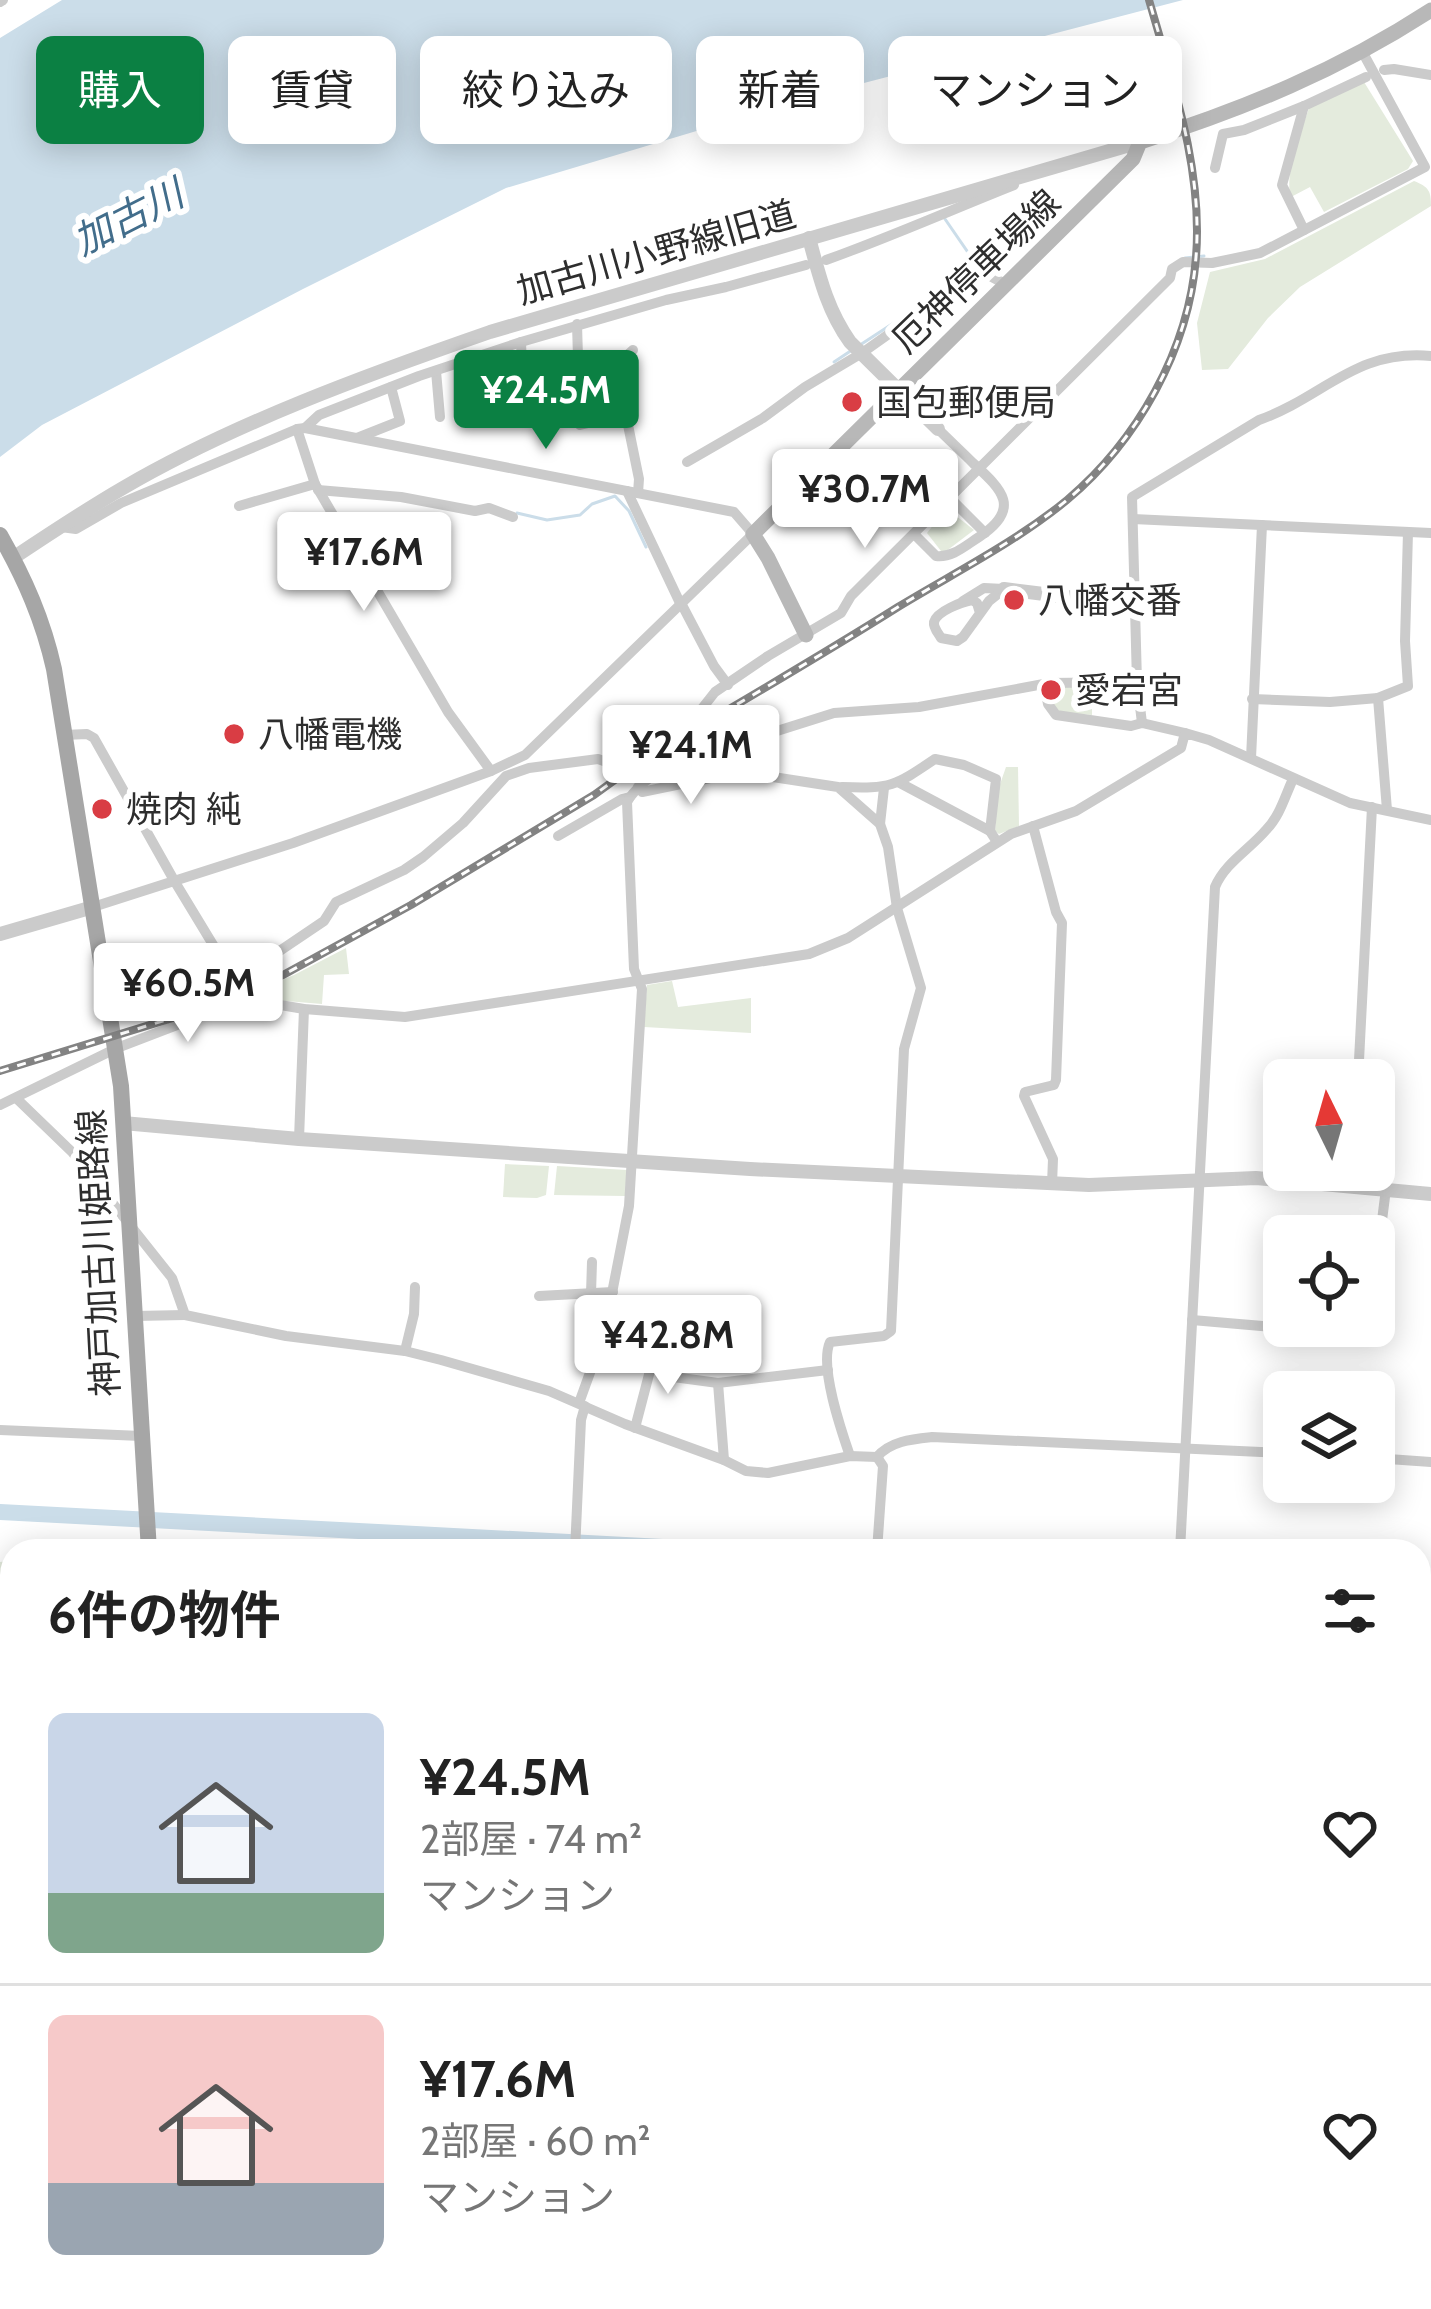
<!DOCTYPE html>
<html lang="ja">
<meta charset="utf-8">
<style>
body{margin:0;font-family:Cabin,"Noto Sans JP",sans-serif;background:#f6f6f6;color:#222;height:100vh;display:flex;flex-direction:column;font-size:45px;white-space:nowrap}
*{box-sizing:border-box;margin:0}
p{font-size:39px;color:#767676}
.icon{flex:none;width:66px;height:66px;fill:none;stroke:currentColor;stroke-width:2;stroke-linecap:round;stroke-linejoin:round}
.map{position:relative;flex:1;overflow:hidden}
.side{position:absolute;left:0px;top:1539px;width:1431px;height:771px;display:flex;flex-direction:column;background:#fff;border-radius:36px 36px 0 0;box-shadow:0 6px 30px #0003}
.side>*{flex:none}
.guide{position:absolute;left:36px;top:36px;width:1359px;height:108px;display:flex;gap:24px}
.needle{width:78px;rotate:355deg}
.fabs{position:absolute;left:1263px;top:1059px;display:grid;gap:24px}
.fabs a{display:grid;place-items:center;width:132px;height:132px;border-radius:18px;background:#fff;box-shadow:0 6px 30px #0003;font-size:60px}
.price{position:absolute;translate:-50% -102px;padding:0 27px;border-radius:12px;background:#fff;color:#222;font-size:39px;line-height:78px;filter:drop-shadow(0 3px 6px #0008)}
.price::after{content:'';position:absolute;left:50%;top:72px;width:36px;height:27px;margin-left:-18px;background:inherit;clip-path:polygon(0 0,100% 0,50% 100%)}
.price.active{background:#0b8043;color:#fff}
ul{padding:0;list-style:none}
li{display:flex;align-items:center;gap:36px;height:300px;padding:0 48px}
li+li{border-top:3px solid #e0e0e0}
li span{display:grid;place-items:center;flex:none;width:336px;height:240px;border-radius:18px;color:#555}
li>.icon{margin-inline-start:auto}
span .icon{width:144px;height:144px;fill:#fffc;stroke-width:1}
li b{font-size:51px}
h2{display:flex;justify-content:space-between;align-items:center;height:144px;padding:0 48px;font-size:51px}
.tag{padding:0 42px;border-radius:18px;background:#fff;box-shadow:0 6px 30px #0003;font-size:42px;line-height:108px}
.tag.active{background:#0b8043;color:#fff}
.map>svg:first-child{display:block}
.green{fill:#e4ebdd}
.water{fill:#cbdde9}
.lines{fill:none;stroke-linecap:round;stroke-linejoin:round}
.stream{stroke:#cbdde9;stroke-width:3}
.river{stroke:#cbdde9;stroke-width:16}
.minor{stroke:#cbcbcb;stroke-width:10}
.tertiary{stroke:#cbcbcb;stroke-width:14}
.secondary{stroke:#b8b8b8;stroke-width:15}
.primary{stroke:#a6a6a6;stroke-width:16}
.rail-casing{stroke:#838383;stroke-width:8}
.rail{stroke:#fff;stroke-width:3;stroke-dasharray:9;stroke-linecap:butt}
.poi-dot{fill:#d93d44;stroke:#fff;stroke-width:4.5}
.labels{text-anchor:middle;stroke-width:12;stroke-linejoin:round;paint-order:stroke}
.street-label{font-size:36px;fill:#2e2e2e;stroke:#fff}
.poi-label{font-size:36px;fill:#2e2e2e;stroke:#fff;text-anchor:start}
.water-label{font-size:39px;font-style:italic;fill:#426d8b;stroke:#fff}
</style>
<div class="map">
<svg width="1431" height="2309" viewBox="0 0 1431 2309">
<rect width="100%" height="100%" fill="#fff"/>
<g class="green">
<path d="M1364 82 1413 161 1408 169 1324 212 1310 187 1291 197C1284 174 1301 132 1309 108Z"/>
<path d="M1414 181C1429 187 1431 191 1431 206L1300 287 1268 318 1228 369 1202 370 1197 323 1210 272 1265 259Z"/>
<path d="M950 511 974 530 945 552 941 551 927 533 942 514Z"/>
<path d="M1092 686V715L1058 712 1046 694 1053 693V687Z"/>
<path d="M1006 767H1018L1019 826 999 834 995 831 998 790Z"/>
<path d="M346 948 349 974 324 975 322 1004 274 1000 253 992 294 975Z"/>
<path d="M672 981 678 1007 751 998V1033L644 1027 647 985Z"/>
<path d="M505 1164 549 1166 546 1195 537 1198 503 1197Z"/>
<path d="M557 1166 627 1170 625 1196 554 1195Z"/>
<path d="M6 1561 12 1600V1783L0 1784V1562Z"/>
</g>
<path class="water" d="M62 0H1183L810 97 506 188 303 289 42 425 0 457V38Z"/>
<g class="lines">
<g class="stream">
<path d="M945 219 976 264 975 268"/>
<path d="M1185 258 1204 256"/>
<path d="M860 345 912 311"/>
<path d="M834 362 852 350"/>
<path d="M517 513 547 520 580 515 592 504 615 496 629 511 646 547"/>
<path d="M0 1607 12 1611"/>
<path d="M0 1788 12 1750"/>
<path d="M0 1820 2 1860"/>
<path d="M2 1870 12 1994"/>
<path d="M96 2309V2298"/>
<path d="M969 2309 970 2298"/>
</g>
<g class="river">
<path d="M0 1512 738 1551"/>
<path d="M1419 1583 1431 1584"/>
</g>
<g class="minor">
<path d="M0 2 3 0"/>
<path d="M1384 70 1394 69 1431 75"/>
<path d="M1215 168 1223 134 1244 130 1304 106"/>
<path d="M1304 230 1282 185 1304 106 1366 77"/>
<path d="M826 260C890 237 951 210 1014 185"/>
<path d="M577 324 580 425 627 414"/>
<path d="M521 342 523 392"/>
<path d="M633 350 619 363 617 371 639 479 638 493"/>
<path d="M436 371 440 417"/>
<path d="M297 429 315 484 448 712 491 771"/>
<path d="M357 438 400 421 391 387"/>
<path d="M687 462 763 418 805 387 862 353 979 270 1005 284"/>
<path d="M318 490 401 497 475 511 489 508 513 517"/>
<path d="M627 491 680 603"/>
<path d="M950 498 985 533"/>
<path d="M239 506 315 484"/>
<path d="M1133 519 1431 533"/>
<path d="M61 527 76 529 121 503 297 429 305 428 319 415 419 376 521 342 666 300 726 287 806 265"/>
<path d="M915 535 936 556C952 558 965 546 979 537 1023 508 1001 489 973 463 961 451 949 440 938 429"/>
<path d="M963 601 984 588 1004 589"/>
<path d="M681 603 714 666 728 685"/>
<path d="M980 613 977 603 972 600C962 602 937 611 934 622 933 628 939 634 941 638L957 641 963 637 989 601 1004 589"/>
<path d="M1044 684 1048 704 1056 715 1131 726 1142 723 1185 733"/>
<path d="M1252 699 1330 702 1378 698"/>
<path d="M1142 723 1137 682 1132 497 1259 420C1324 397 1355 349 1431 356"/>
<path d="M64 735 87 734 94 738 175 882 235 981 324 921 336 902 404 870 423 857 463 823 506 776 529 768 598 759 618 766 689 725 715 692 768 656 841 613 851 596 1170 278 1172 269 1183 262 1212 263 1260 253 1425 167 1363 53"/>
<path d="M770 736 773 777 838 787 880 824 888 847 897 908 921 988 904 1049 891 1331 884 1336 830 1342C819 1366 841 1430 850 1456"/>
<path d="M1251 758 1262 525"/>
<path d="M900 783 990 831"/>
<path d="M638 787 642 792 744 771H758L773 777"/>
<path d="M842 787C891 789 895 786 935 759L964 765 996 779 990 831 997 842"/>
<path d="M1387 810 1378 698 1408 686 1405 641 1408 532"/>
<path d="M880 824 884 788"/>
<path d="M1033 826 1056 912 1062 923 1056 1080 1054 1085 1025 1092 1024 1096 1053 1159 1052 1184"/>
<path d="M558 836 622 799 630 797"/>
<path d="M93 907 293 843 491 771 525 755 753 534 734 512 305 428"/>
<path d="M1358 1080 1372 807"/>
<path d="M16 1098 72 1152 172 1278 185 1315 286 1336 405 1351 441 1360 549 1391 625 1424 724 1460 746 1471 768 1473 850 1456 877 1457C890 1441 913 1439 932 1437L1284 1453"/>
<path d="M0 1105 117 1048 245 999 304 1009 405 1017 809 954 848 938 1011 834 1076 811 1181 748 1185 733 1209 740 1350 803 1431 820"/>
<path d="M299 1139 304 1009"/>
<path d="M1374 1283 1386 1189"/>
<path d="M591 1294 592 1262"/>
<path d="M539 1296 613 1292"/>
<path d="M135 1316 185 1315"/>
<path d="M1192 1320 1285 1328 1339 1338 1360 1326"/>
<path d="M405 1351 414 1314 415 1287"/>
<path d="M666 1376 718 1383 828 1370"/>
<path d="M718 1383 724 1460"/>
<path d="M579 1403 604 1334 629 1206 642 989 634 969 627 802C643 774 700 746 731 740 747 738 764 740 777 731L834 713 919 707 1049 683 1137 682"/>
<path d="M635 1428 652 1363 664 1342"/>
<path d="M0 1430 141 1436"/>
<path d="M877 1457 883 1466 877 1551"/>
<path d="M1374 1458 1431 1462"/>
<path d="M575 1551 581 1420 585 1406"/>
<path d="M1180 1551 1215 887C1225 863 1249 850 1266 830 1280 816 1285 796 1293 779"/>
<path d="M1419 1754 1431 1755"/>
<path d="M0 1865 12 1869"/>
<path d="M1419 1951 1431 1946"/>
<path d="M1419 2159 1431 2152"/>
<path d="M1419 2179 1431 2180"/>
<path d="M1373 2298 1374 2309"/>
<path d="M110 2309 115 2298"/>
<path d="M155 2309 160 2298"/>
<path d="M314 2309 315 2298"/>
<path d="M474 2309 475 2298"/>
<path d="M652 2309 654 2298"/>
<path d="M812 2309 813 2298"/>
<path d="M1124 2309 1125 2298"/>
</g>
<g class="tertiary">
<path d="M809 238C819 275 827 310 850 342L938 429"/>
<path d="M13 558C49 534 85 510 123 488 234 423 369 374 490 332L1140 142"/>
<path d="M1004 589 1068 597 1136 600"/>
<path d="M0 934 93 907"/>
<path d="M123 1123 299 1139 750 1169 1089 1185 1256 1178 1431 1194"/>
<path d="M8 2009 12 2010"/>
</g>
<path class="secondary" d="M806 635 768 558 753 534 1133 159 1140 142C1244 109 1339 70 1431 10"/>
<g class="primary">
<path d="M0 535C25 579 43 620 54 669L121 1086 149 1551"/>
<path d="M140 2309 145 2298"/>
</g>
<defs>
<path id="rail" d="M0 1071 192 1012 283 975 411 905 594 795 641 761C727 710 814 660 898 607 954 573 1016 542 1067 500 1137 441 1189 350 1196 257 1203 169 1173 84 1149 0"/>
</defs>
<use href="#rail" class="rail-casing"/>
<use href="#rail" class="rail"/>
</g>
<g class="poi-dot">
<circle cx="852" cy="402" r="12"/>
<circle cx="1014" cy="600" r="12"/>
<circle cx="1051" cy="690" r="12"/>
<circle cx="234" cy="734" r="12"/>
<circle cx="102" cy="809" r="12"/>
</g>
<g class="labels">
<g class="street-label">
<text transform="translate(656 252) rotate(-16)" y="13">加古川小野線旧道</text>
<text transform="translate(976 271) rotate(-44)" y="13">厄神停車場線</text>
<text transform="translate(98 1253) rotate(-93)" y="13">神戸加古川姫路線</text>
</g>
<g class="poi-label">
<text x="876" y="415">国包郵便局</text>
<text x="1038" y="613">八幡交番</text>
<text x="1075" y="703">愛宕宮</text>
<text x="258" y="747">八幡電機</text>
<text x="126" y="822">焼肉 純</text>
</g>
<g class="water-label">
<text transform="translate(128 217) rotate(-27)" y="14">加古川</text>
</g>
</g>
</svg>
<div class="fabs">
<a><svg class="needle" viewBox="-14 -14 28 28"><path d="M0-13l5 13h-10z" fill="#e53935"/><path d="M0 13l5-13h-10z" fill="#767676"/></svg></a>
<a><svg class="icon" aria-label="locate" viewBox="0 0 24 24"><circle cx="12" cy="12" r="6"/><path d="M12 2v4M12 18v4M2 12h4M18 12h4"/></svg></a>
<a><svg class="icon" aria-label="layers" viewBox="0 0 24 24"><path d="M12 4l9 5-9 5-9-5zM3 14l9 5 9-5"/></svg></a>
</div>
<b class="price active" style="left:546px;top:452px">¥24.5M</b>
<b class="price" style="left:865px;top:551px">¥30.7M</b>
<b class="price" style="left:364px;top:614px">¥17.6M</b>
<b class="price" style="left:691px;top:807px">¥24.1M</b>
<b class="price" style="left:188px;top:1045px">¥60.5M</b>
<b class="price" style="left:668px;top:1397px">¥42.8M</b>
<div class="guide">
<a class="tag active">購入</a>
<a class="tag">賃貸</a>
<a class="tag">絞り込み</a>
<a class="tag">新着</a>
<a class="tag">マンション</a>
</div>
<section class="side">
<h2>6件の物件<svg class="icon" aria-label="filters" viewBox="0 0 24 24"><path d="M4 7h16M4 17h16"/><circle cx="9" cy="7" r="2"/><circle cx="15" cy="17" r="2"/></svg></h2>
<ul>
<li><span style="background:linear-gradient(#c9d6e8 75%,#7fa58c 0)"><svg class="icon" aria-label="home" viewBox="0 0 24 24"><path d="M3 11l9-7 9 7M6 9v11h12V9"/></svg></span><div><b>¥24.5M</b><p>2部屋 · 74 m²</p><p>マンション</p></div><svg class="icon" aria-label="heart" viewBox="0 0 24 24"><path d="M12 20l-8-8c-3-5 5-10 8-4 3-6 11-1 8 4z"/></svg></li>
<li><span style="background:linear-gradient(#f6c9c9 70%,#9aa5b1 0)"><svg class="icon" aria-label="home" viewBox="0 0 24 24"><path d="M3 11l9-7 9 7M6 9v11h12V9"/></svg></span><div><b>¥17.6M</b><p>2部屋 · 60 m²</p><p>マンション</p></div><svg class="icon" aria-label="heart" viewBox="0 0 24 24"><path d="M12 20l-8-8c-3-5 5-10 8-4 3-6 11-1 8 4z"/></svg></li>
</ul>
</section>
</div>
